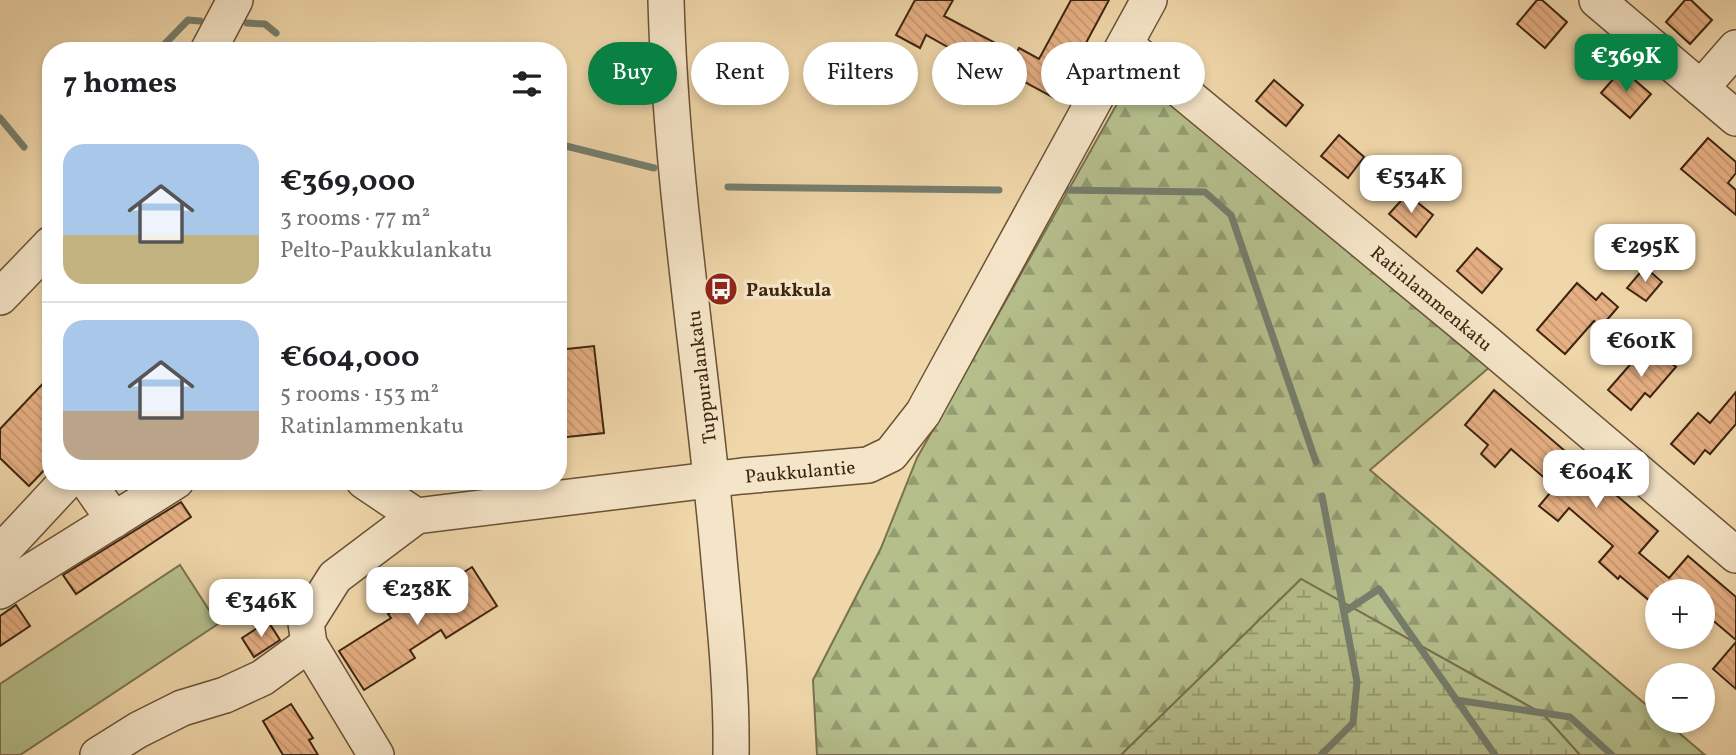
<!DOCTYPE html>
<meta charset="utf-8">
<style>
body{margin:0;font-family:Vollkorn,serif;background:#f6f6f6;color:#202124;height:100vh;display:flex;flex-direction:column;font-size:26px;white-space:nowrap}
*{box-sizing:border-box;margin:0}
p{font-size:23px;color:#757577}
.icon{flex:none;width:38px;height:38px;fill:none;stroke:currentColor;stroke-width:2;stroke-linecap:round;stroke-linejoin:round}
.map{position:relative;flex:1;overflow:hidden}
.side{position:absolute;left:42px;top:42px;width:525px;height:448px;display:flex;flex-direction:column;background:#fff;border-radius:28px;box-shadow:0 4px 10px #0003}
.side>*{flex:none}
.guide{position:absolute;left:588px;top:42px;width:665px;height:63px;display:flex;gap:14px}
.buttons{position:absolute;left:1645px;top:579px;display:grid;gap:14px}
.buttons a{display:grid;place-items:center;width:70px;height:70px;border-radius:50%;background:#fff;box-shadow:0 4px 10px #0003;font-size:35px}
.price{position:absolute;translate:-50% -60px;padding:0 16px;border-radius:14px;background:#fff;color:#222;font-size:23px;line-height:46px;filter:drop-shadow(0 2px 4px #0008)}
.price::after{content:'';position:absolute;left:50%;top:42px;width:21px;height:16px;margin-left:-10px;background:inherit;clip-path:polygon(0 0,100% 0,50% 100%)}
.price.selected{background:#0b8043;color:#fff}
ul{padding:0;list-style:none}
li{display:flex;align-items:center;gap:21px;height:175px;padding:0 21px}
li+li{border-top:2px solid #e0e0e0}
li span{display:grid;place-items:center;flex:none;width:196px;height:140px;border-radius:21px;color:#555}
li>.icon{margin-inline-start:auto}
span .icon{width:84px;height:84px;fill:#fffc;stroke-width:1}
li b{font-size:30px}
h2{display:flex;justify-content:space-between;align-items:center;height:84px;padding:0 21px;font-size:30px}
.tag{padding:0 24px;border-radius:32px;background:#fff;box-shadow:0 4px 10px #0003;font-size:24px;line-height:63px}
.tag.selected{background:#0b8043;color:#fff}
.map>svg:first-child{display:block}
.grass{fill:#b5bf8c;stroke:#79724e;stroke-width:2}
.forest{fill:url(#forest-firs);stroke:#79724e;stroke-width:2}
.wetland{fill:url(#wetland-marsh);stroke:#79724e;stroke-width:2}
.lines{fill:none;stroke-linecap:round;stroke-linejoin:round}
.stream{stroke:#757e6d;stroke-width:7}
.building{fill:url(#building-back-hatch);stroke:#3d2510;stroke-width:2}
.minor-casing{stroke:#6a5236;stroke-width:38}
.minor{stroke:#f5e5c8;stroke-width:35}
.labels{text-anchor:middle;stroke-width:7;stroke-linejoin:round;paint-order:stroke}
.poi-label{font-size:19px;font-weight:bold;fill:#3d2510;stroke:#f5e5c8;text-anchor:start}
.street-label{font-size:19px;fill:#3d2510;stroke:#f5e5c8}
</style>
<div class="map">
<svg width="1736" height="755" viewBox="0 0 1736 755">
<defs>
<pattern id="forest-firs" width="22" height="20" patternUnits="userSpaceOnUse" patternTransform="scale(1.75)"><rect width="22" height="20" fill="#b5bf8c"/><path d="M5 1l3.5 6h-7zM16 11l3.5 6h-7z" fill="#949b71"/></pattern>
<pattern id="wetland-marsh" width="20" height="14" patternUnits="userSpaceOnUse" patternTransform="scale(1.75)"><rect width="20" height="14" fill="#b5bf8c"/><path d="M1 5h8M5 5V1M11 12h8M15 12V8" fill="none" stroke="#949b71"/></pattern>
<pattern id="building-back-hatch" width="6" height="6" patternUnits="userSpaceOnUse" patternTransform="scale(1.75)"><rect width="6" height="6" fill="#e7b084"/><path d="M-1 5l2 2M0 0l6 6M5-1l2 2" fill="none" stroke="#c79771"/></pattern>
</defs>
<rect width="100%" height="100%" fill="#f0d7aa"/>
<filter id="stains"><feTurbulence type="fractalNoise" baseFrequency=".00286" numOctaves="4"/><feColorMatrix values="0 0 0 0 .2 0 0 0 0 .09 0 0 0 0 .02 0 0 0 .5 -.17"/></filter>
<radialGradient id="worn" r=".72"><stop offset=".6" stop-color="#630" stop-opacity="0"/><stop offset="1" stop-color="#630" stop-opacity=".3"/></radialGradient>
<path class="grass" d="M180 565 218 624 20 755H0V684Z"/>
<path class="forest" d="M1139 65 1492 365 1370 470 1657 714V721H1665L1705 755H1580L1543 714 1301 579 1121 755H817L813 680 881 548 917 458Z"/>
<path class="wetland" d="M1301 579 1543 714 1580 755H1121Z"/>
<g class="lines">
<g class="stream">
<path d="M247 23 265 24 276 33"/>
<path d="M158 51 188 20 200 21"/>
<path d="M0 118 24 147"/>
<path d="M558 144 654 168"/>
<path d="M728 187 999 190"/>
<path d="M1058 190 1205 192 1231 215 1316 462"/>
<path d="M1344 612 1379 589 1495 755"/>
<path d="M1456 700 1570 717 1612 755"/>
<path d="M1321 755 1353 723 1357 682 1322 496"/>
</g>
</g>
<g class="building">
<path d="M915 0H953L944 16 1016 54 1019 48 1039 59 1071 0H1109L1056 99 1008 73 1005 79 926 35 920 48 896 35Z"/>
<path d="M1537 0H1542L1567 22 1545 48 1517 24Z"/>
<path d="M1685 0H1691L1712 20 1690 44 1666 22Z"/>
<path d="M1622 69 1651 94 1630 118 1601 93Z"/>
<path d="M1274 80 1303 105 1286 126 1256 101Z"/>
<path d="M1339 135 1364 157 1348 178 1321 156Z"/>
<path d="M1708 138 1736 162V173L1728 183 1736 190V215L1681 169Z"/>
<path d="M1407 194 1433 215 1416 237 1389 214Z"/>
<path d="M1477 248 1502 269 1482 293 1457 271Z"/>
<path d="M1645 267 1662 282 1646 301 1627 288Z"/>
<path d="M1577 283 1596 300 1602 293 1618 307 1601 327 1594 321 1565 354 1537 330Z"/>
<path d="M594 346 604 433 558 438V350Z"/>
<path d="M1642 351 1654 361 1660 354 1676 367 1650 397 1645 393 1631 410 1608 390Z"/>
<path d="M51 375V463L29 486 0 458V429Z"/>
<path d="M1494 390 1658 531 1639 553 1669 578 1688 556 1736 597V640L1703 612V592H1657V607L1620 576 1618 579 1599 562 1613 546 1569 508 1558 521 1539 506 1555 487 1511 449 1495 467 1481 454 1488 445 1465 425Z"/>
<path d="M1736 392V424L1710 454 1705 450 1694 464 1671 444 1698 413 1710 423Z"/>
<path d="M181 502 191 517 76 594 63 575Z"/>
<path d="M472 567 497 606 446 638 441 630 410 650 415 658 364 690 339 651 391 618 388 614 419 595 421 599Z"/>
<path d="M16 605 30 626 0 646V616Z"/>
<path d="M268 621 280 640 254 657 242 638Z"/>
<path d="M1736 642V689L1713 669Z"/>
<path d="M291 704 313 738 309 740 318 755H283L263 721Z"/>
</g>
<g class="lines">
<defs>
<g id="minor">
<path d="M666 0C671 188 703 373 719 559 725 625 732 689 731 755"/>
<path d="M1597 0 1736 118"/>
<path d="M1126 45 1484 341 1736 555"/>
<path d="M208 51 235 0"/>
<path d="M1701 88 1736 48"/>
<path d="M0 297 51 244"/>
<path d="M87 481 114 520"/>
<path d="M364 481 416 516 742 476 868 465 891 454 923 413 1149 0"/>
<path d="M0 553 67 481"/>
<path d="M0 591 176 481"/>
<path d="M98 755 138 730 182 708 225 695 262 678 309 644"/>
<path d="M376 755 309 644 306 623 335 577 416 516"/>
</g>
</defs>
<use href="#minor" class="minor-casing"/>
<use href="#minor" class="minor"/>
</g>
<defs>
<symbol id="bus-disc" viewBox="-11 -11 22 22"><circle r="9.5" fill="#8f2418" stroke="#f5e5c8"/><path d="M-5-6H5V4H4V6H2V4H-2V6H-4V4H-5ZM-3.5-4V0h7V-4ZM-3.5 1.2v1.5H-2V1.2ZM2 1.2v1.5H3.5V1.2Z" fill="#fff"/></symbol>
</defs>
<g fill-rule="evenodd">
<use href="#bus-disc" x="702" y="270" width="38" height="38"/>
</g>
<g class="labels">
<g class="poi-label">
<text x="746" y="296">Paukkula</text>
</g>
<g class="street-label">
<text transform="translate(1432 298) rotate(40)" y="7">Ratinlammenkatu</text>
<text transform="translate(701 377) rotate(-97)" y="7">Tuppuralankatu</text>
<text transform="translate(800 471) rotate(-5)" y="7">Paukkulantie</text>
</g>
</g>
<rect width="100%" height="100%" filter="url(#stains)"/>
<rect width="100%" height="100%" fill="url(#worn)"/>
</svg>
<div class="buttons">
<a>+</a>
<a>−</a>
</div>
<b class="price selected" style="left:1626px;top:94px">€369K</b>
<b class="price" style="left:1411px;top:215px">€534K</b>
<b class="price" style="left:1645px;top:284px">€295K</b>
<b class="price" style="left:1641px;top:379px">€601K</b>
<b class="price" style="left:1596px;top:510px">€604K</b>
<b class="price" style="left:417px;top:627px">€238K</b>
<b class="price" style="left:261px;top:639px">€346K</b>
<div class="guide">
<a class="tag selected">Buy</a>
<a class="tag">Rent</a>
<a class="tag">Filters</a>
<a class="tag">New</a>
<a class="tag">Apartment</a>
</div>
<section class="side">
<h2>7 homes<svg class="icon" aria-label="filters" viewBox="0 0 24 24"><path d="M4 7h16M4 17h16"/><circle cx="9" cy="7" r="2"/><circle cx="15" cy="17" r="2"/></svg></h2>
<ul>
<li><span style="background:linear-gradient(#a9c7e8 65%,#c2b280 0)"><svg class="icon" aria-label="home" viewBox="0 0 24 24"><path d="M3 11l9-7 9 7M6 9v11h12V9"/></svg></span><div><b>€369,000</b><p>3 rooms · 77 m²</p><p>Pelto-Paukkulankatu</p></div></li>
<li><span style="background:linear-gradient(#a9c7e8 65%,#b9a48a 0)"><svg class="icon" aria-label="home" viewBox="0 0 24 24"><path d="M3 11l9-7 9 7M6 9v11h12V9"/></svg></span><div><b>€604,000</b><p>5 rooms · 153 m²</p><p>Ratinlammenkatu</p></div></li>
</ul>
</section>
</div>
